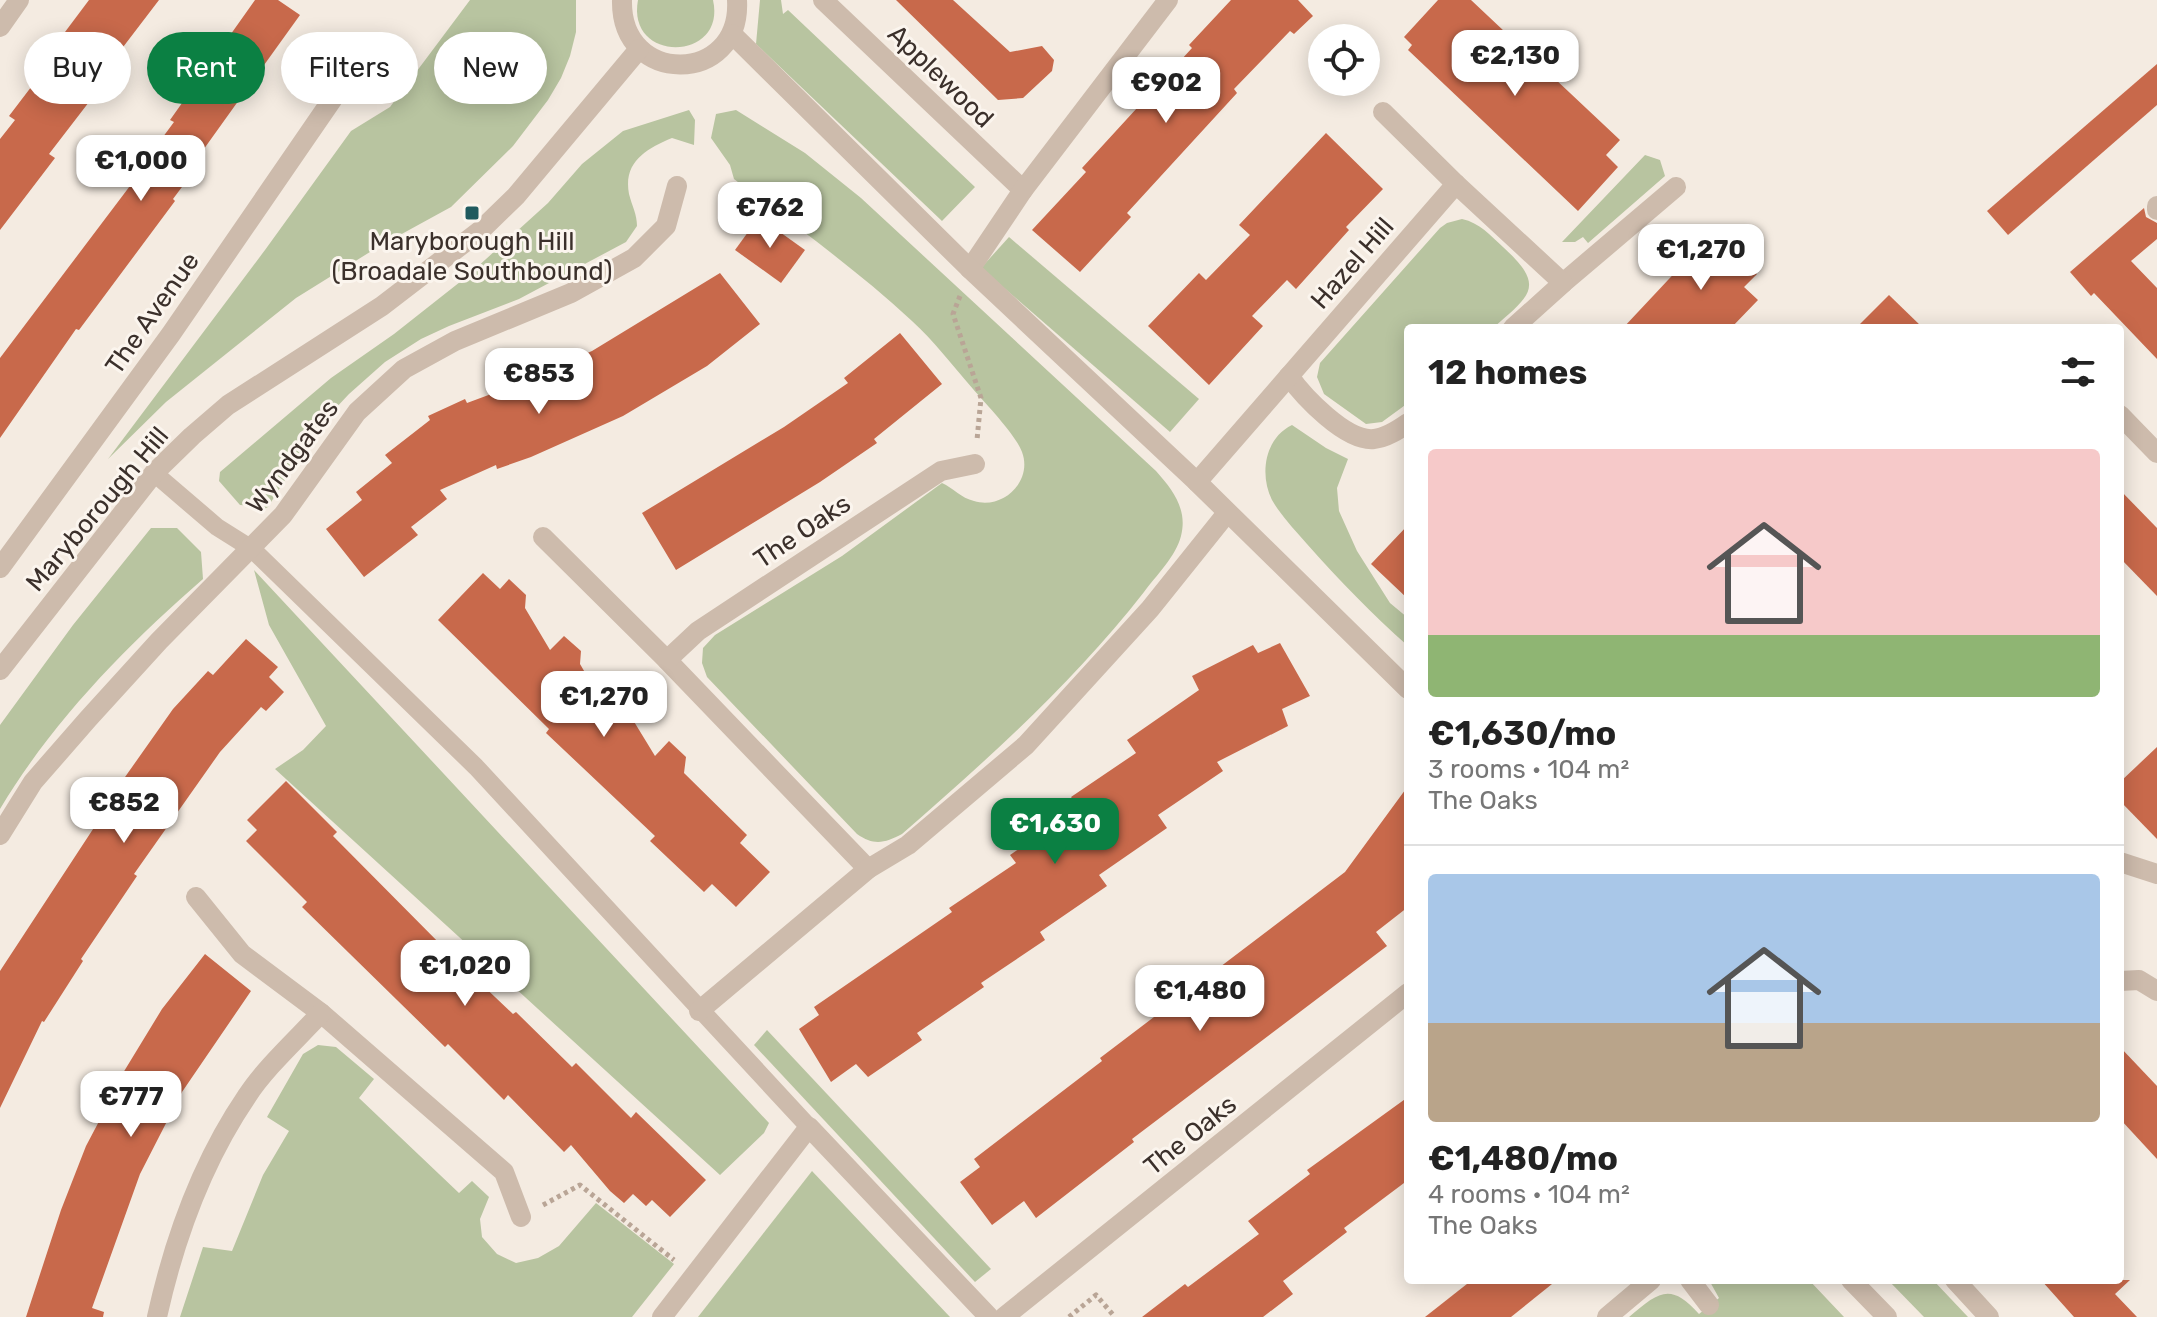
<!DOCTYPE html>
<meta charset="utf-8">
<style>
body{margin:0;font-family:Rubik,sans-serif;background:#f6f6f6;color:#222;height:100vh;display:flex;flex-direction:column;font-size:30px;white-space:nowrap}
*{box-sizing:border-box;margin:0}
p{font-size:26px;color:#767676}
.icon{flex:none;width:44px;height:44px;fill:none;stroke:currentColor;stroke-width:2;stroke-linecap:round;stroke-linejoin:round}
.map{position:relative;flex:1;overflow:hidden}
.details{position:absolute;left:1404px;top:324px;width:720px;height:960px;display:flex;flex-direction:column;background:#fff;border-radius:8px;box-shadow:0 4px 20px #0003}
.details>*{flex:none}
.guide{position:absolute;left:24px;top:32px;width:760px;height:72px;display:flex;gap:16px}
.fabs{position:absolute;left:1308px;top:24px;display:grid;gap:16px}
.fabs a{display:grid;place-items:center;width:72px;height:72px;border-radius:50%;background:#fff;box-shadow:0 4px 20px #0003;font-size:40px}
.price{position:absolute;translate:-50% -68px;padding:0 18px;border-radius:16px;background:#fff;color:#222;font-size:26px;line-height:52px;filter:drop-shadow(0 2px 4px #0008)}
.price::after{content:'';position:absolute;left:50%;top:48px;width:24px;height:18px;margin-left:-12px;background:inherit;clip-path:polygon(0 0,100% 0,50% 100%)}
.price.on{background:#0b8043;color:#fff}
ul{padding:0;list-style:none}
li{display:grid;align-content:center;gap:16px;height:424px;padding:0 24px}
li+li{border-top:2px solid #e0e0e0}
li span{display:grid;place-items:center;height:248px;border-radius:8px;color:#555}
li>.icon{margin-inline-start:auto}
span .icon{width:144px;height:144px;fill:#fffc;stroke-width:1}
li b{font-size:34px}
h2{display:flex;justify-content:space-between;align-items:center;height:96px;padding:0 24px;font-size:34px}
.tag{padding:0 28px;border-radius:36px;background:#fff;box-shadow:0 4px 20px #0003;font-size:28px;line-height:72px}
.tag.on{background:#0b8043;color:#fff}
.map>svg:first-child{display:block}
.green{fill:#b8c4a0}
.building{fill:#c8694b}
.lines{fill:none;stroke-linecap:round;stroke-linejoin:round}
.path{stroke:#b9a596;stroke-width:5;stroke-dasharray:4 4;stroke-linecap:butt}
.service{stroke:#cdbbac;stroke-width:18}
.minor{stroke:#cdbbac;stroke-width:20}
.tertiary{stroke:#cdbbac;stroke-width:20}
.poi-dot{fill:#1f5a5e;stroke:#fbf5ee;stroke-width:3}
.labels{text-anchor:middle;stroke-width:6;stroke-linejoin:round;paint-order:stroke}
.street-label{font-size:26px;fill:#3b302b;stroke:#fbf5ee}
.poi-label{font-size:26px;fill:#3b302b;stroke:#fbf5ee}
</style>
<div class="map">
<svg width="2157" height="1317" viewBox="0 0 2157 1317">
<rect width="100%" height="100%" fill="#f4ebe1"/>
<g class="green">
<path d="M470 0H576V32L570 56 561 78 548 100 513 146 451 207 378 247 296 298 166 402 108 459 265 250 351 131 390 107Z"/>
<path d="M638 0H713C727 62 626 64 638 0Z"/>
<path d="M760 0H781L783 14 788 10 975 187 942 221 756 44Z"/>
<path d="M689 110 695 120 694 145 672 138C646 149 623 162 629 194 632 206 637 214 637 226L626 242 519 299 449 326 421 339 385 362 349 394 318 427 268 507 259 512 255 506 240 505 219 481 220 472 331 378 394 334 465 278 548 203 582 164 623 131Z"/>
<path d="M736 110 805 153 861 198 1156 471C1172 489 1188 509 1181 536 1176 556 1156 576 1144 592 1074 682 988 759 902 834 885 843 874 846 857 834L707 677 702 663 703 648 715 635 842 556 942 483C953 488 961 498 974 501 1003 510 1033 481 1022 452 1016 435 985 403 973 389 953 366 934 341 912 321 856 269 794 225 734 179L730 165 711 138 716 114Z"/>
<path d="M1645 155 1660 160 1665 176 1588 243 1583 237 1575 242H1562Z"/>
<path d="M1462 219C1480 223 1490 235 1503 247 1546 286 1531 295 1493 328H1408V403L1382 422 1366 424 1324 394 1317 377 1320 363 1440 228 1447 223Z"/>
<path d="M1009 237 1199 399 1170 432 981 268Z"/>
<path d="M1292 425 1326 448 1348 459 1337 488 1339 511 1357 551 1390 603 1408 618V646C1372 614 1339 580 1307 544 1295 530 1281 516 1272 500 1259 474 1265 438 1292 425Z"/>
<path d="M151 528H177L201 552 203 579C126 646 52 722 0 809V725L73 625Z"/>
<path d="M254 570 769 1123 764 1133 720 1175 275 769 303 750 326 726 269 625Z"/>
<path d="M767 1030 991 1269 975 1282 754 1045Z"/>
<path d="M318 1045 336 1047 374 1079 359 1098 459 1193 472 1181 489 1197 480 1219 482 1237 497 1254 516 1263 538 1258 559 1246 596 1203 674 1264 632 1317H180L203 1247 232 1251 263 1175 289 1131 267 1117 303 1054Z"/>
<path d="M812 1171 950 1317H698Z"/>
<path d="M1709 1280H1809L1844 1317H1629C1659 1292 1670 1282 1699 1314L1719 1298Z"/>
<path d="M1888 1280H1933L1968 1317H1924Z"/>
</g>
<g class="building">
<path d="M89 0H159L104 72 109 76 49 154 55 158 0 230V139L15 120 9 116 70 36 65 32Z"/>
<path d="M255 0H278L300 15 201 153 205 156 173 199 175 201 79 330 76 329 0 438V358L142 170 140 168 174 122 170 120Z"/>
<path d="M896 0H953L1010 52 1042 46 1054 60 1052 71 1023 98 998 100Z"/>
<path d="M1231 0H1298L1313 16 1294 34 1290 31 1234 89 1237 93 1127 213 1131 217 1080 272 1032 230 1086 172 1082 168 1192 48 1189 45Z"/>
<path d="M1438 0H1471L1620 140 1606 155 1618 167 1578 211 1408 50 1412 45 1404 37Z"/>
<path d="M2157 64V105L2008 235 1987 211Z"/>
<path d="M1326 133 1383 189 1346 227 1349 230 1296 289 1287 280 1252 316 1263 326 1209 385 1148 326 1199 273 1206 280 1250 235 1239 225Z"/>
<path d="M2144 208 2146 217 2157 223V239L2131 261 2157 288V359L2094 293 2091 296 2070 272Z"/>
<path d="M759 217 805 250 781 283 735 250Z"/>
<path d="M1713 232 1757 274 1744 287 1758 300 1731 328H1623Z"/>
<path d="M720 273 760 324 707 366 623 416 531 457 497 469 496 465 440 490 447 499 411 527 418 535 364 577 326 529 362 500 356 492 392 463 385 455 430 420 428 416 465 399 467 403 502 390 592 351Z"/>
<path d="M1889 295 1923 328H1856Z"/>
<path d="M900 333 942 384 874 439 877 443 820 482 676 570 642 513 784 427 848 383 844 378Z"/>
<path d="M2120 490 2157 528V596L2120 558Z"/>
<path d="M1408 525V599L1371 564Z"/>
<path d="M483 573 500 589 509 579 526 595 525 608 550 650 564 636 581 651 580 664 604 705 617 692 635 708 633 720 655 756 669 741 686 757 684 773 747 835 740 843 770 872 736 907 712 884 704 892 650 841 655 836 546 733 549 729 438 620Z"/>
<path d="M246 639 278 667 269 677 284 692 266 711 261 707 220 752 134 874 137 876 81 959 83 961 44 1022 42 1021 0 1108V971L97 823 94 821 173 709 208 671 213 675Z"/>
<path d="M1280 643 1310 696 1282 709 1288 726 1217 762 1223 771 1158 815 1167 828 1099 875 1107 886 1040 932 1045 940 981 983 984 987 917 1033 922 1040 868 1077 856 1064 831 1082 799 1029 819 1015 814 1007 952 912 949 908 1016 863 1010 855 1079 808 1071 797 1136 753 1127 740 1199 690 1192 676 1253 645 1258 653Z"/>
<path d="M2157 747V839L2120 801V782Z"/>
<path d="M286 781 337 832 333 836 456 960 513 1014 516 1012 572 1067 576 1063 631 1118 636 1112 706 1180 670 1217 652 1200 646 1206 633 1194 624 1203 610 1191 571 1145 564 1152 508 1095 504 1100 448 1044 445 1047 302 907 307 902 246 841 257 830 247 820Z"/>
<path d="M1408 786V907L1376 932 1387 946 1132 1139 1134 1142 1036 1218 1024 1201 992 1225 960 1182 980 1167 974 1159 1102 1061 1100 1058 1345 872Z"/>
<path d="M205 954 251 991 182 1092 140 1174 92 1308 104 1312 103 1317H26L61 1210 86 1146 124 1074 123 1073 162 1009Z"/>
<path d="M2120 1047 2157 1086V1159L2120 1119Z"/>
<path d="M1408 1097V1180L1344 1228 1347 1232 1283 1281 1293 1294 1263 1317H1142L1185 1284 1188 1287 1259 1234 1248 1221 1310 1174 1307 1170Z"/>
<path d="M1472 1280H1557L1511 1317H1425Z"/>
<path d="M2041 1280H2130L2115 1294 2137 1317H2074Z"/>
</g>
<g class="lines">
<g class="path">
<path d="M960 296 953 314 981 398 977 440"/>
<path d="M543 1205 580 1185 674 1260"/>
<path d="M1069 1317 1096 1295 1115 1317"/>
</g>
<path class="service" d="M154 473 217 527 252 549 476 767 809 1127"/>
<g class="minor">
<path d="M823 0 1023 190"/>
<path d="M0 27 19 0"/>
<path d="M1383 112 1456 184"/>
<path d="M2157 206V210"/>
<path d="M970 269 1023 190 1168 0"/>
<path d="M1563 283 1676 187"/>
<path d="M1289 376C1303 396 1346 442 1374 439 1386 438 1398 430 1408 423"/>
<path d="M2120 415 2157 453"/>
<path d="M1197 482 1456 184 1563 283 1513 328"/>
<path d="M543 537 667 660 868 869"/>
<path d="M0 568 171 334 336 94"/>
<path d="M667 660 698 631 941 471 975 464"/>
<path d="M0 835 33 782 88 719 159 641 283 515 357 412 404 369 455 341 571 293 634 258 666 226 677 186"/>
<path d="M2120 862 2157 874"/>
<path d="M196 897 242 954 321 1013 504 1172 521 1217"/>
<path d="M2120 981 2139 980 2157 991"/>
<path d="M699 1011 868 869 908 845 1026 745 1150 609 1227 513"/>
<path d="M1690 1280 1709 1305"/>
<path d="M1955 1280 1989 1317"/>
<path d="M157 1317C174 1240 202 1162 247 1096 265 1068 298 1038 321 1013"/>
<path d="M1004 1317 1408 993"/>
<path d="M1607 1317 1651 1280"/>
</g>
<g class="tertiary">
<path d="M622 0C620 87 742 85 737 0"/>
<path d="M732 34 970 269 1197 482 1408 689"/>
<path d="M0 670 154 473 192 436 228 405 382 306 481 230 516 196 639 49"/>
<path d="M1851 1280 1887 1317"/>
<path d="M662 1317 809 1127 989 1317"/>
</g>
</g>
<rect class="poi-dot" x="464" y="205" width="16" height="16" rx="4"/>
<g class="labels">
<g class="street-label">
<text transform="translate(941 76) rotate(44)" y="9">Applewood</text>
<text transform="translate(1352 263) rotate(-49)" y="9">Hazel Hill</text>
<text transform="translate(152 313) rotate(-55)" y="9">The Avenue</text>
<text transform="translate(292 456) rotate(-53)" y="9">Wyndgates</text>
<text transform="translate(97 509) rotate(-50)" y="9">Maryborough Hill</text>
<text transform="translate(802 531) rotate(-34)" y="9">The Oaks</text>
<text transform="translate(1190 1135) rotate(-39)" y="9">The Oaks</text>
</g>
<g class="poi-label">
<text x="472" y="250">Maryborough Hill<tspan x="472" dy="30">(Broadale Southbound)</tspan></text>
</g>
</g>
</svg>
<div class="fabs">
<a><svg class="icon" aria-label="locate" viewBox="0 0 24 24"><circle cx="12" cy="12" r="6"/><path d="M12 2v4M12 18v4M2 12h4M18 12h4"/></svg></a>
</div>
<b class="price" style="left:1515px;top:98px">€2,130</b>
<b class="price" style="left:1166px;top:125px">€902</b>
<b class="price" style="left:141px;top:203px">€1,000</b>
<b class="price" style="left:770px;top:250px">€762</b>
<b class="price" style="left:1701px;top:292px">€1,270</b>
<b class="price" style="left:539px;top:416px">€853</b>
<b class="price" style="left:604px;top:739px">€1,270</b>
<b class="price" style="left:124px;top:845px">€852</b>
<b class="price on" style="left:1055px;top:866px">€1,630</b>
<b class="price" style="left:465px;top:1008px">€1,020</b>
<b class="price" style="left:1200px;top:1033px">€1,480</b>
<b class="price" style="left:131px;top:1139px">€777</b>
<div class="guide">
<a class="tag">Buy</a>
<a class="tag on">Rent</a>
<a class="tag">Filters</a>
<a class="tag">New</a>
</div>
<section class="details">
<h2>12 homes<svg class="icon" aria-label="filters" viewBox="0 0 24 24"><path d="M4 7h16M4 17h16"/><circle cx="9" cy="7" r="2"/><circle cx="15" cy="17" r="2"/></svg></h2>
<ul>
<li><span style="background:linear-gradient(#f6c9c9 75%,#8fb573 0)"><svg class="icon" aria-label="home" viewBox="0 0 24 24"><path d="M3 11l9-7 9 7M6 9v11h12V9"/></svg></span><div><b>€1,630/mo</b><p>3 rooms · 104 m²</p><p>The Oaks</p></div></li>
<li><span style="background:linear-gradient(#a9c7e8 60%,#b9a48a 0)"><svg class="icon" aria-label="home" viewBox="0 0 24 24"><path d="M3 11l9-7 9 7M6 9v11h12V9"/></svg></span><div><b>€1,480/mo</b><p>4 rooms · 104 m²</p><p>The Oaks</p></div></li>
</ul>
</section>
</div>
